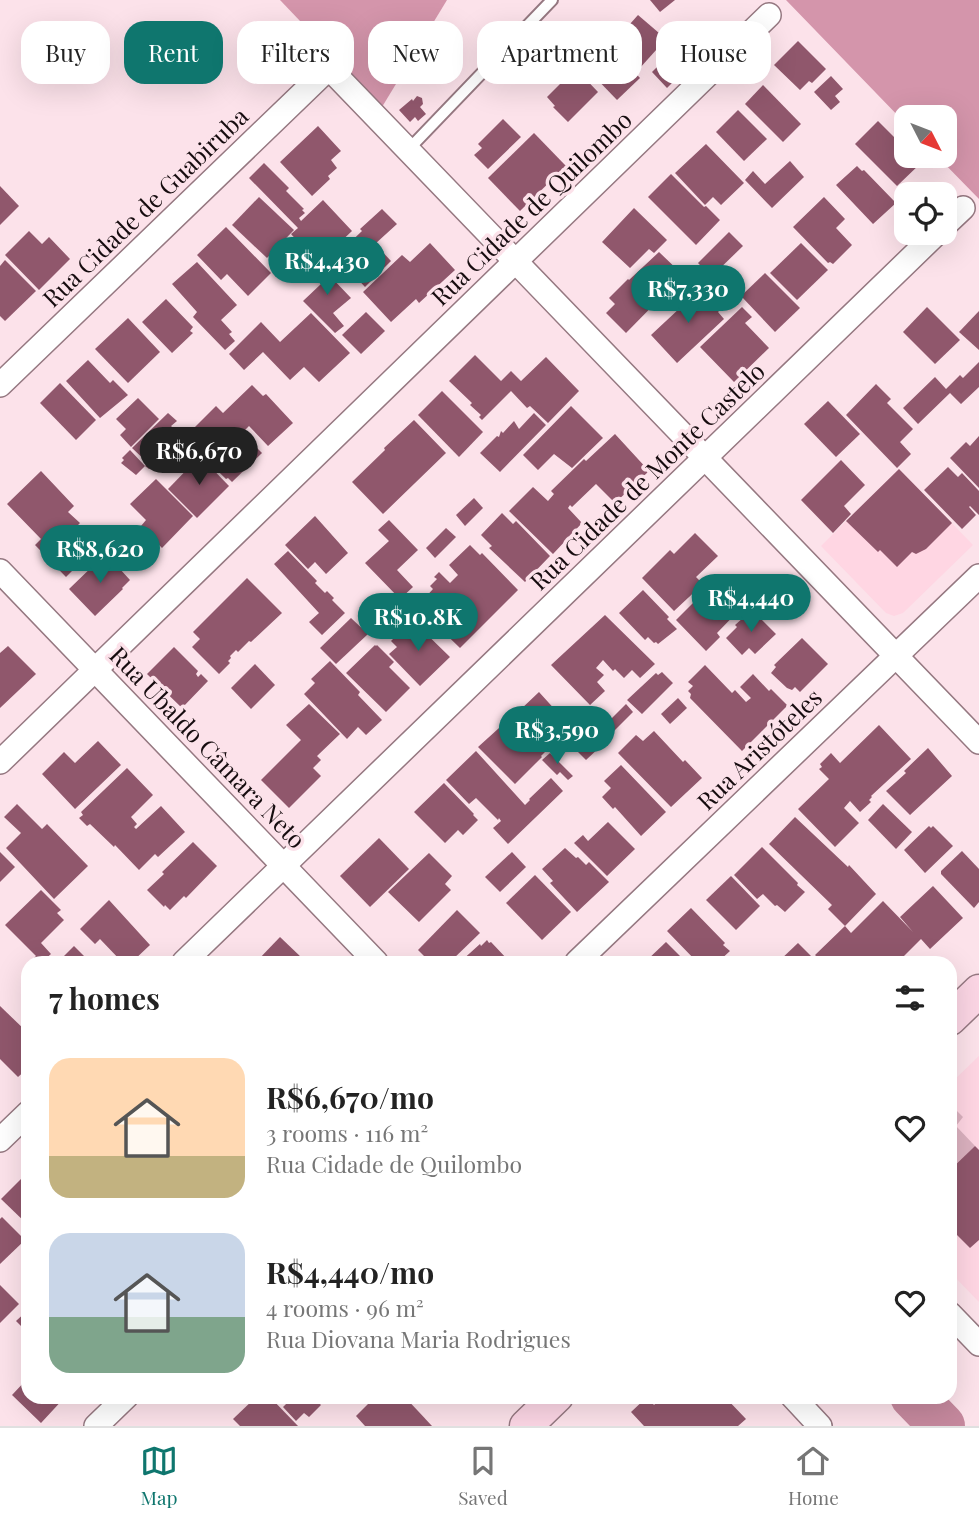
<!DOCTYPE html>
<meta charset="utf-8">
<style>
body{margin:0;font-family:"Playfair Display",serif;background:#f2f2f2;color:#222;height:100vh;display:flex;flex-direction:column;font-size:26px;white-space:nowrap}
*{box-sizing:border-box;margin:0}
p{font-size:23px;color:#767676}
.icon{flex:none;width:38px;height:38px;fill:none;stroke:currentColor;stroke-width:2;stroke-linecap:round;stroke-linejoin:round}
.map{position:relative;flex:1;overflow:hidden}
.side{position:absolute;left:21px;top:956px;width:936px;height:448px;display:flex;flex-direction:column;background:#fff;border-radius:21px;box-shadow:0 7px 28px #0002}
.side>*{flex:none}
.hud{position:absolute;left:21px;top:21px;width:938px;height:63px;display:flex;gap:14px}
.needle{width:46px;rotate:132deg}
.fabs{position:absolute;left:894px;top:105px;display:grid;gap:14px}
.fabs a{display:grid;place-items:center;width:63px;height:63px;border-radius:14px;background:#fff;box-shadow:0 7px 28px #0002;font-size:35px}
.price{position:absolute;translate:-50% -60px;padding:0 16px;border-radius:24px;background:#0f766e;color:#fff;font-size:23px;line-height:46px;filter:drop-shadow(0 2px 4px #0008)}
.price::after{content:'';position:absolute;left:50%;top:42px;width:21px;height:16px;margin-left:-10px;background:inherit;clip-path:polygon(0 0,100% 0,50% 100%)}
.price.selected{background:#222;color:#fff}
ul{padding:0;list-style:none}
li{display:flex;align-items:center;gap:21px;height:175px;padding:0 28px}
li span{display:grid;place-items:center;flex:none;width:196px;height:140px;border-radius:21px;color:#555}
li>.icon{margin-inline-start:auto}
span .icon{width:84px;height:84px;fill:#fffc;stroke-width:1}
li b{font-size:30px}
h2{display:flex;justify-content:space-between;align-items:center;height:84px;padding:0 28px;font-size:30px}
.pill{padding:0 24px;border-radius:21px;background:#fff;box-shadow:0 7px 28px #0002;font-size:24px;line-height:63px}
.pill.selected{background:#0f766e;color:#fff}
.dock{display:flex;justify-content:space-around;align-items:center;height:98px;border-top:2px solid #e0e0e0;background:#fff;font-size:19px;color:#767676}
.dock a{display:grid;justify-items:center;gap:4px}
.dock .selected{color:#0f766e}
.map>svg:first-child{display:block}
.built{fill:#ffd6e3}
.green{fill:#dbb1bf}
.forest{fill:#d495ab}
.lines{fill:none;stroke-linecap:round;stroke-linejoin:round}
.river{stroke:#c5889d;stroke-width:46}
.building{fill:#90576c}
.service-casing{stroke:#957881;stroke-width:14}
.minor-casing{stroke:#957881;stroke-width:26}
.secondary-casing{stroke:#957881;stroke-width:35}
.service{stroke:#fff;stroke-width:10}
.minor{stroke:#fff;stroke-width:23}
.secondary{stroke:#fbd5e4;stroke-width:32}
.labels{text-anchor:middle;stroke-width:7;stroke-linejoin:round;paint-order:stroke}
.street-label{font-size:24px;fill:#160c0f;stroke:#fce2ea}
</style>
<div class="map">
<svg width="979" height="1426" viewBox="0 0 979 1426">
<rect width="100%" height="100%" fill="#fce2ea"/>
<g class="built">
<path d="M899 469 973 545 903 613 894 616 886 613 821 546Z"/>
<path d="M979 1056V1302L950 1272V1084Z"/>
</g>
<path class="green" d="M950 1104 963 1117 956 1126 975 1146 950 1170Z"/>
<g class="forest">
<path d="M280 0H447L382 107Z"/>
<path d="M786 0H979V199L937 156H945V117H906V124Z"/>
</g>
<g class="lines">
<path class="river" d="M913 1396 942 1426"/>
</g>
<g class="building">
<path d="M650 0H675L660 12Z"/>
<path d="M638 15 666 39 639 69 613 43Z"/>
<path d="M798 41 826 69 812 83 809 81 800 90 774 65Z"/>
<path d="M614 50 640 78 617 100 590 72Z"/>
<path d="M668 56 683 72 667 88 652 72Z"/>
<path d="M572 68 576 72 577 70 598 92 568 122 553 107 555 106 547 97 567 77 568 79 570 78 566 74Z"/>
<path d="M831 76 843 89 835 96 840 102 831 110 814 92Z"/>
<path d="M763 85 801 124 783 142 745 104Z"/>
<path d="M417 96 422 98 423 104 420 107 426 114 418 121 415 117 410 122 399 110 412 99 413 101Z"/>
<path d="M738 110 767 139 744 161 716 132Z"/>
<path d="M503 119 521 137 488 169 474 155 482 148 478 144Z"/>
<path d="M878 121 906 149V156H913L921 163 897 186 855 144Z"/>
<path d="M318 126 341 151 331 160 337 168 328 176 330 179 312 196 280 162Z"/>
<path d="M534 133 566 166 520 211 488 178Z"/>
<path d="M706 144 744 183 721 205 713 197 705 205 675 173Z"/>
<path d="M790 161 804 177 772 208 745 180 753 171 765 184Z"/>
<path d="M264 163 289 188 286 191 304 209 302 210 305 213 299 218 301 221 323 200 352 231 334 248 337 251 328 260 319 250 318 251 325 259 300 282 283 264 302 246 291 234 298 228 249 178Z"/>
<path d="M857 166 862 171 864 170 896 203 873 224 836 185Z"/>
<path d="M671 174 704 207 706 206 720 220 696 245 648 197Z"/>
<path d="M0 186 19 206 0 225Z"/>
<path d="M259 197 294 230 267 258 232 225Z"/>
<path d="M824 197 845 219 836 228 852 245 833 264 830 262 828 263 793 227Z"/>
<path d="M634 208 667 240 654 253 649 249 630 268 602 242Z"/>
<path d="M382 209 397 224 375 244 391 261 365 287 336 256 362 231 360 229Z"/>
<path d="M226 227 271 273 248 296 227 274 221 280 197 255Z"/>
<path d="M29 231 42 244 49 237 70 259 39 290 5 255Z"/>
<path d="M729 232 743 246 711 277 698 263Z"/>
<path d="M430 243 455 270 419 303 416 299 391 322 363 292 402 255 410 262Z"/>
<path d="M801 243 828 270 797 300 770 273Z"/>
<path d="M659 252 683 275 626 333 606 313 615 304 609 298 628 279 629 280Z"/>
<path d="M5 260 36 291 5 321 0 316V266Z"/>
<path d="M328 260 337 269 330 276 351 298 333 313 344 326 335 333 303 301 321 284 313 274Z"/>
<path d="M197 262 237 305 221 320 232 332 229 334 235 341 225 350 193 317 197 312 172 284Z"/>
<path d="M765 273 800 308 775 332 741 296Z"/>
<path d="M695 285 719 311 718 312 724 319 677 363 651 335 681 307 676 302Z"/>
<path d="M166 299 193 327 190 331 193 333 172 353 142 322Z"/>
<path d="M742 307 752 317 745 323 769 348 734 382 700 347Z"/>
<path d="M927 307 960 340 935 364 903 332Z"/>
<path d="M979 311V350L959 332Z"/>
<path d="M366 312 385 331 361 354 342 335Z"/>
<path d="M311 313 350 353 319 382 304 367 290 380 263 352 244 370 229 354 261 322 280 342Z"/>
<path d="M128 318 160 352 128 383 95 349Z"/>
<path d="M475 355 501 381 511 371 521 381 546 357 579 391 548 423 530 406 527 408 511 391 482 420 479 417 481 415 470 405 472 403 449 381Z"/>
<path d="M88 360 110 383 113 380 128 395 100 418 66 381Z"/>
<path d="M979 362V387L961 404 950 393 918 424 903 408 935 377 946 389 960 375 963 378Z"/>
<path d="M60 383 96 420 76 440 40 403Z"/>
<path d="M876 384 891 399 887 403 913 429 900 442 911 454 897 468 846 415Z"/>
<path d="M252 385 263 396 266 394 293 423 268 446 249 426 242 433 262 453 232 482 228 478 226 479 184 438 216 406 223 413Z"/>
<path d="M442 391 483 432 459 457 418 415Z"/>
<path d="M138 398 159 419 131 447 120 435 126 429 116 419Z"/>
<path d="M828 401 860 434 836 457 804 424Z"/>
<path d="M571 406 603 438 572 468 554 454 538 470 523 455Z"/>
<path d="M168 413 177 421 171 426 177 432 149 460 153 465 149 469 145 466 148 463 132 448Z"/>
<path d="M534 413 546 425 500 472 480 453 497 436 499 437 501 431 503 433 514 421 519 429Z"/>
<path d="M414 420 446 453 383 514 352 482 385 450 384 448Z"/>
<path d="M615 434 649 471 615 503 596 484 572 507 570 505 568 508 582 523 553 554 509 511 533 487 548 501 554 494 551 491 584 459 586 461Z"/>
<path d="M979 436V488L950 458 966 442 970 446Z"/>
<path d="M130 450 145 466 136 475 121 463 124 460 122 458Z"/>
<path d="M200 456 229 486 197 518 168 489Z"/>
<path d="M841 460 865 485 844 506 851 514 833 533 801 500Z"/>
<path d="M948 467 958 477 962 473 979 491V515L970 506 969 507 976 515 962 529 924 490Z"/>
<path d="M899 469 952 523 926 549 916 554 912 552 897 567 880 550 878 552 846 521Z"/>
<path d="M41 471 74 506 68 512 80 523 77 526 97 546 66 577 35 545 41 539 7 504Z"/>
<path d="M156 479 193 516 162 548 141 526 146 520 130 504Z"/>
<path d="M474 498 483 508 465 526 456 515Z"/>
<path d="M502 513 513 524 516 521 550 556 525 582 489 548 492 546 481 535Z"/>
<path d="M315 516 348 553 326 574 315 562 308 569 285 545Z"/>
<path d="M389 520 418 550 397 570 413 587 400 599 365 563 389 541 378 530Z"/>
<path d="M446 528 456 537 435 558 426 548Z"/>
<path d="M137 529 149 541 127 563 115 551Z"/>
<path d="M695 533 718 556 696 577 703 584 674 611 642 578 670 550 674 554Z"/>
<path d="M470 545 480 555 482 553 518 590 460 648 427 616 430 613 421 605 423 602 422 601 433 589 430 586 437 579 434 577 439 572 450 583 458 575 449 565Z"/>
<path d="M288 551 317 581 315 583 325 593 327 591 334 598 332 600 345 613 322 635 309 622 319 613 274 564Z"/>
<path d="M108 556 130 580 122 588 123 589 95 616 69 589 97 562 99 564Z"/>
<path d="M720 576 747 602 717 633 720 637 706 651 676 620Z"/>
<path d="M247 578 282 613 251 642 249 641 238 652 236 650 230 656 231 658 228 661 230 663 219 674 192 647 200 639 193 632Z"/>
<path d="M643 590 669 617 667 619 677 629 658 644 656 642 654 643 648 637 645 640 619 613Z"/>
<path d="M752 610 776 634 755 654 749 648 742 655 726 638 737 627 735 625Z"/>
<path d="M605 615 655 664 640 678 632 670 624 678 615 669 613 671 603 660 596 668 604 675 597 682 605 691 590 705 551 665Z"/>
<path d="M351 618 368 634 336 664 320 648Z"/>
<path d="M412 620 450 657 420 686 389 654 397 647 391 641Z"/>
<path d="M802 638 828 664 800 692 795 687 792 690 787 688 771 673 776 667 774 665Z"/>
<path d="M375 645 376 646 377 645 394 662 389 667 410 688 386 712 346 673Z"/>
<path d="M8 646 36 674 0 708V653Z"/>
<path d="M174 647 198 671 196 674 198 677 201 674 208 681 182 708 147 674Z"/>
<path d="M330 661 360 692 358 695 382 720 366 735 358 727 347 739 304 694 315 683 311 679Z"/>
<path d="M255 664 275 685 251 709 231 688Z"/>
<path d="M705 665 732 693 735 690 746 702 751 698 740 687 753 674 769 691 771 689 787 705 786 707 742 751 690 698 691 694 688 691 693 686 688 682Z"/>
<path d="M662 672 673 683 642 714 627 700 656 673 658 675Z"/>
<path d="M539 692 558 713 554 716 561 724 563 721 568 726 567 727 569 729 558 739 547 727 540 734 519 711Z"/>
<path d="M678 698 687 708 670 724 661 714Z"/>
<path d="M309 704 340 734 317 756 321 760 313 768 321 776 289 808 261 780 301 740 286 725Z"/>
<path d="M626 704 633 712 606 739 598 732Z"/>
<path d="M509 719 537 748 539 746 545 752 541 756 542 757 515 784 478 747Z"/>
<path d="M879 725 911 759 871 796 872 797 869 800 871 802 860 812 850 801 844 808 859 823 835 847 798 809 829 779 819 769 822 767 820 764 831 753 840 763Z"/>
<path d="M654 731 683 762 685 760 702 778 671 807 618 753 636 735 643 741Z"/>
<path d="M592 736 601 746 586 760 576 750Z"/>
<path d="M98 741 121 765 75 809 42 774 64 752 75 763Z"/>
<path d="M928 748 952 776 910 815 886 791 906 773 904 771Z"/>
<path d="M476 751 525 805 530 800 529 799 551 778 563 791 508 844 493 828 501 821 499 818 498 820 476 798 469 804 446 780Z"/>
<path d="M550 753 573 776 568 780 560 772 557 775 542 760Z"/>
<path d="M621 765 666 812 641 836 615 807 613 809 602 797 611 788 604 781Z"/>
<path d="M127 768 153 795 131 817 137 824 134 827 136 829 161 806 185 832 158 857 155 854 139 870 115 845 114 847 90 824 87 826 79 818 83 815 81 812Z"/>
<path d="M444 783 474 814 473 815 478 820 463 835 458 830 445 843 414 812Z"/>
<path d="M17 804 42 829 47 824 88 866 54 899 6 848 21 833 4 817Z"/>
<path d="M883 804 912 832 896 849 868 820Z"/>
<path d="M795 817 848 867 849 865 876 894 845 926 828 909 832 905 769 844Z"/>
<path d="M608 822 635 849 607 876 574 843 583 835 588 841Z"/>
<path d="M929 826 931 828 933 826 953 846 925 873 904 850Z"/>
<path d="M379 838 409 869 370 907 340 876Z"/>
<path d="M193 842 217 866 186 898 184 896 170 910 165 905 164 907 147 890 164 874 162 872Z"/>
<path d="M762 847 798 883 797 885 805 892 785 912 777 905 775 906 763 894 757 899 734 875Z"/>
<path d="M565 848 576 858 578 857 586 865 589 862 609 882 577 912 550 883 553 881 542 869Z"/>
<path d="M962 851 979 869V902L974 908 941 874V871Z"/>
<path d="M0 852 15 867 0 882Z"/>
<path d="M512 852 526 867 500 892 485 877Z"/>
<path d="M429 853 452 876 445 884 451 890 419 922 388 892Z"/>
<path d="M535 875 571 912 542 940 506 903Z"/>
<path d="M731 876 760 906 736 930 706 900Z"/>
<path d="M933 886 963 918 930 949 921 939 898 962H880L878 961 876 962H822L815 955 845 926 851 933 883 901 913 932 900 917Z"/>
<path d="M41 890 61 910 57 913 64 920 41 943 51 954 42 962H30L36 956 5 925Z"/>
<path d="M109 900 150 945 132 962H122L100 939 95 944 80 929Z"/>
<path d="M691 908 725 943 723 945 730 951 718 962H697L667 931Z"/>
<path d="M457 910 480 933 450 962H430L418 950Z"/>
<path d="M280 937 302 958 297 962H256Z"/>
<path d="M487 940 489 943 491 942 508 960 505 962H460L480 944 481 946Z"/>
<path d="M666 942 681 957 675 962H645Z"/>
<path d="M798 943 817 962H778Z"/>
<path d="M74 946 90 962H58Z"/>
<path d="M0 1006 28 1033V1068L18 1077 0 1059Z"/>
<path d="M975 1146 979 1150V1240L970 1248 950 1228V1170Z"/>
<path d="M25 1175 28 1178V1225L1 1199Z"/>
<path d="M2 1217 25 1240 0 1264V1219Z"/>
<path d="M0 1285 19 1304 0 1323Z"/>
<path d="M28 1310V1333L16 1321Z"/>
<path d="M28 1378V1396H66L41 1423 12 1395Z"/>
<path d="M257 1396H269L298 1426H240L233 1419Z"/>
<path d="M294 1396H322L317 1401 321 1405 309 1417 304 1413 296 1421 283 1407Z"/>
<path d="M376 1396H404L432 1426H365L356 1416Z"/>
<path d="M663 1396H724L746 1419 738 1426H644L631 1412 647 1397 654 1405Z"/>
</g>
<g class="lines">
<defs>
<path id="service" d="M408 150 552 0"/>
<g id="minor">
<path d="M945 225 963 208"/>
<path d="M0 385 329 68 979 742"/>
<path d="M0 571 376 962"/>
<path d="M0 762 769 15"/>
<path d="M184 962 937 233"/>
<path d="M577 962 979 576"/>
<path d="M0 1140 28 1113"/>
<path d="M950 1314 979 1344"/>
<path d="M792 1396 820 1426"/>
<path d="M96 1426 127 1396"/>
</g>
<g id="secondary">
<path d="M950 1019 979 991"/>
<path d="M526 1426 557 1396"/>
</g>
</defs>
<use href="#service" class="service-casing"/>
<use href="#minor" class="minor-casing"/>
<use href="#secondary" class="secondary-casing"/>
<use href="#service" class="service"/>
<use href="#minor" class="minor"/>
<use href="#secondary" class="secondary"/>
</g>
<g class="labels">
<g class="street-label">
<text transform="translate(146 208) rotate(-44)" y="8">Rua Cidade de Guabiruba</text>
<text transform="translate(532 209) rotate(-44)" y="8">Rua Cidade de Quilombo</text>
<text transform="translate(648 477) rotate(-44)" y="8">Rua Cidade de Monte Castelo</text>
<text transform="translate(207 748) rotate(46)" y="8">Rua Ubaldo Câmara Neto</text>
<text transform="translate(760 750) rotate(-44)" y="8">Rua Aristóteles</text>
</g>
</g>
</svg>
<div class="fabs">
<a><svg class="needle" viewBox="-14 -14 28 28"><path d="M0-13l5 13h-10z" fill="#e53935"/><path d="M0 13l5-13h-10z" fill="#767676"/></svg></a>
<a><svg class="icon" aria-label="locate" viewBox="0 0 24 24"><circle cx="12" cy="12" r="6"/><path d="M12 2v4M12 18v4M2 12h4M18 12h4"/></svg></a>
</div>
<b class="price" style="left:327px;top:297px">R$4,430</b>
<b class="price" style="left:688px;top:325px">R$7,330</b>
<b class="price selected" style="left:199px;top:487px">R$6,670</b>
<b class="price" style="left:100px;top:585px">R$8,620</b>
<b class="price" style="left:751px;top:634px">R$4,440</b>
<b class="price" style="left:418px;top:653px">R$10.8K</b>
<b class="price" style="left:557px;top:766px">R$3,590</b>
<div class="hud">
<a class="pill">Buy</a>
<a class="pill selected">Rent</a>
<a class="pill">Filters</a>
<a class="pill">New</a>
<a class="pill">Apartment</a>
<a class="pill">House</a>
</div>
<section class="side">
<h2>7 homes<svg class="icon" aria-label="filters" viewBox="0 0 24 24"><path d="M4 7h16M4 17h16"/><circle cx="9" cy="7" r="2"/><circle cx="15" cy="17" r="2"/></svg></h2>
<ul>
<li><span style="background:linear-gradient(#ffd9b3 70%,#c2b280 0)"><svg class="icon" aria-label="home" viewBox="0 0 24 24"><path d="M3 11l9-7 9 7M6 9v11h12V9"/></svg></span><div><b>R$6,670/mo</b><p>3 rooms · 116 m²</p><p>Rua Cidade de Quilombo</p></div><svg class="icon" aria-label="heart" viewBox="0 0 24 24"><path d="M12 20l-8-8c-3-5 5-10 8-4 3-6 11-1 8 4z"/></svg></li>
<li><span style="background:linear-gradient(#c9d6e8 60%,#7fa58c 0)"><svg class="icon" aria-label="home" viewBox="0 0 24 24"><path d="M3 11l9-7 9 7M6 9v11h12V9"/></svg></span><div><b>R$4,440/mo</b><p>4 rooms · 96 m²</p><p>Rua Diovana Maria Rodrigues</p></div><svg class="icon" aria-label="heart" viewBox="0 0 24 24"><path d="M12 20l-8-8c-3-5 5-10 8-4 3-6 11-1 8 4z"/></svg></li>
</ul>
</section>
</div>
<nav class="dock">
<a class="selected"><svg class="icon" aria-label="map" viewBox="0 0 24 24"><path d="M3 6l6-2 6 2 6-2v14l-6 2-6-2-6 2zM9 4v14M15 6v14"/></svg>Map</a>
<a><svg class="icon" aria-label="saved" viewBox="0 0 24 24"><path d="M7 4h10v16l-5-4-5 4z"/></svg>Saved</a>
<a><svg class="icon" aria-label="home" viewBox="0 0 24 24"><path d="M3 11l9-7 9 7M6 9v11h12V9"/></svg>Home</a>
</nav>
